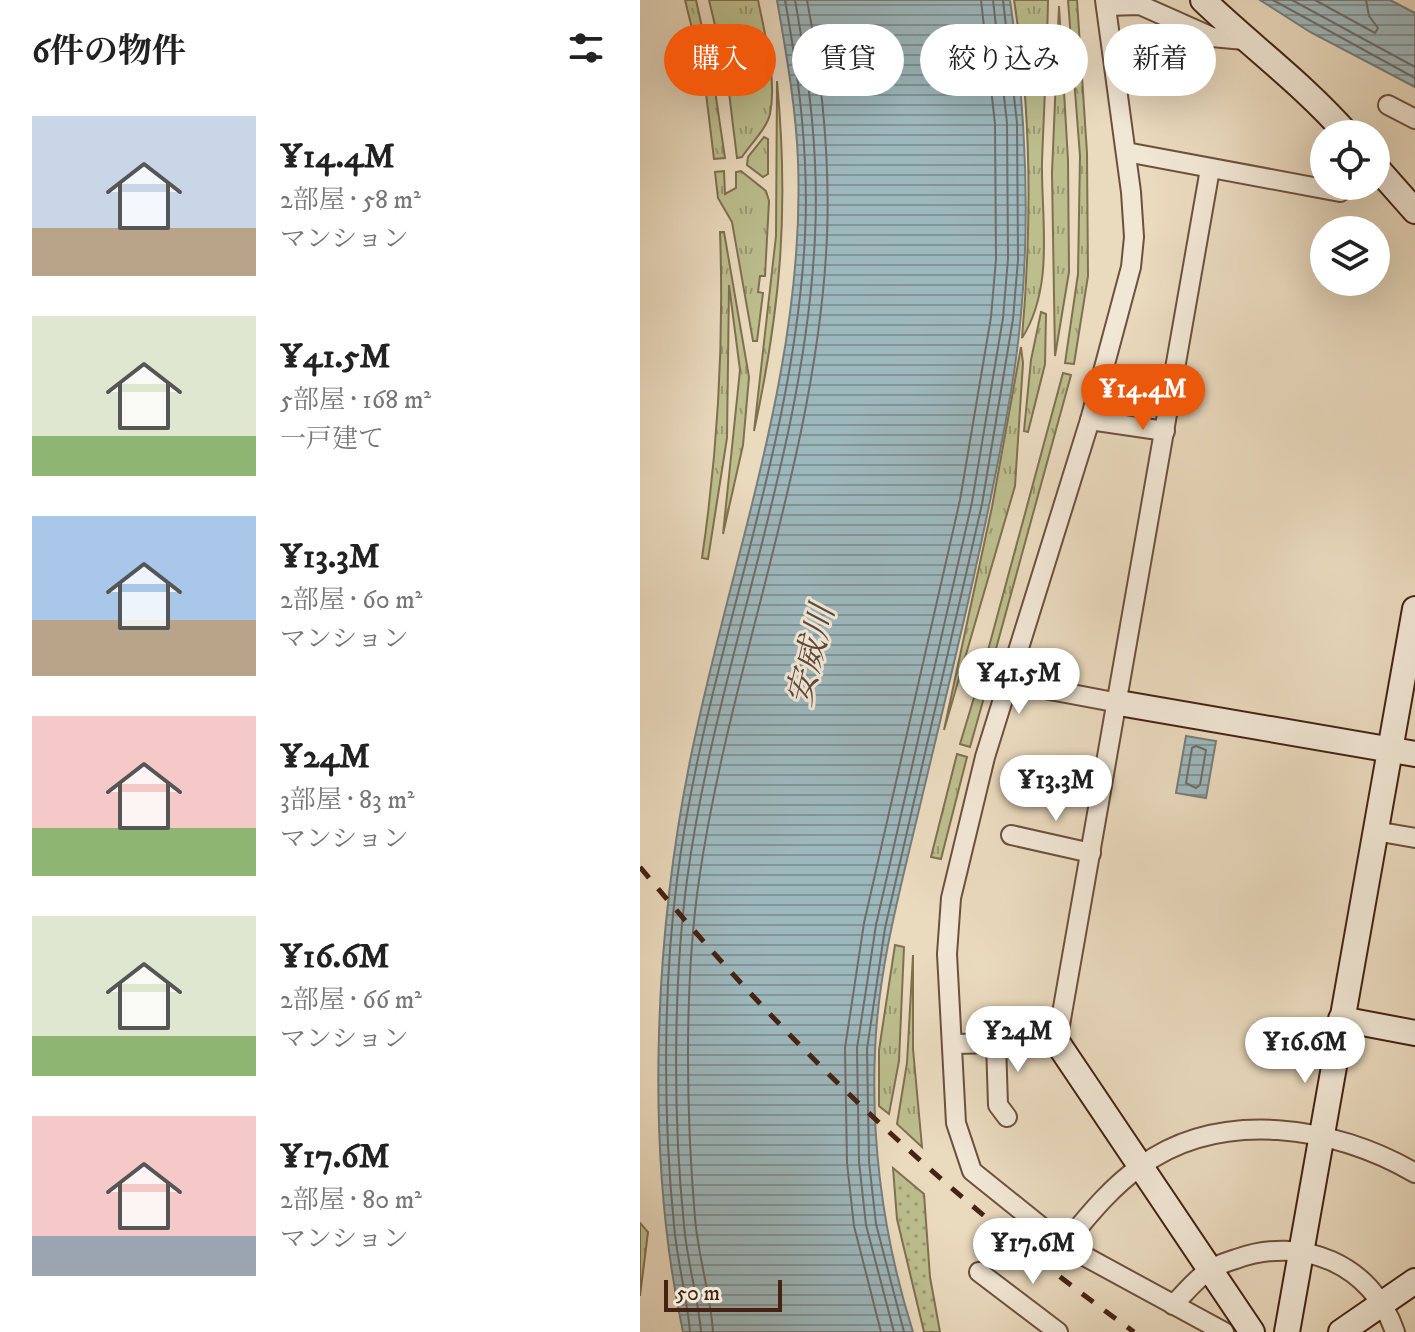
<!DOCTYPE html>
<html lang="ja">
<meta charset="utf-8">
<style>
body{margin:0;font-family:"IM FELL DW Pica","Noto Serif JP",serif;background:#f6f6f6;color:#222;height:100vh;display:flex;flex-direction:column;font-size:30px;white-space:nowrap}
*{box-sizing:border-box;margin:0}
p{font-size:26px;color:#767676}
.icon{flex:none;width:44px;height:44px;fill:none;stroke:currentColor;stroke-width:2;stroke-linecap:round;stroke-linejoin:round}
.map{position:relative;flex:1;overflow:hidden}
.side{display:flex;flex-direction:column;background:#fff;width:640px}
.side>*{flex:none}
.banner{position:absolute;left:24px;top:24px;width:630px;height:72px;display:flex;gap:16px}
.buttons{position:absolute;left:670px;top:120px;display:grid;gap:16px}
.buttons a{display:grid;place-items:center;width:80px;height:80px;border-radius:50%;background:#fff;box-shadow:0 8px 32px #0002;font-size:40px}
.scale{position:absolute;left:24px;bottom:20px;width:118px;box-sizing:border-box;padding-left:8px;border:4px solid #452213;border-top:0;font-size:22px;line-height:28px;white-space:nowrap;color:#452213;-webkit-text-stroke:6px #f1e7d5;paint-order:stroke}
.price{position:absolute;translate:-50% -68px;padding:0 18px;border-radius:28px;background:#fff;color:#222;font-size:26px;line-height:52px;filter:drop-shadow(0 2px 4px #0008)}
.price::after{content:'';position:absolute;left:50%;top:48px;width:24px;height:18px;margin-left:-12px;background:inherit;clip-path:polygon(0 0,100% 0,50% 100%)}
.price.active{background:#ea580c;color:#fff}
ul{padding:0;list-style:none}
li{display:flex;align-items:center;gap:24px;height:200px;padding:0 32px}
li span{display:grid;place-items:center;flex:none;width:224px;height:160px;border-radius:0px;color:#555}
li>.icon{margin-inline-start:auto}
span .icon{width:96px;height:96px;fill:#fffc;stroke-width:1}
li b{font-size:34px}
h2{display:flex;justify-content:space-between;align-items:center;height:96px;padding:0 32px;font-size:34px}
.tag{padding:0 28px;border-radius:36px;background:#fff;box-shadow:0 8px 32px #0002;font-size:28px;line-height:72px}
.tag.active{background:#ea580c;color:#fff}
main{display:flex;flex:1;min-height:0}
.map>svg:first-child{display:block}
.grass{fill:url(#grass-tufts);stroke:#807050;stroke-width:2}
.garden{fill:url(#garden-dots);stroke:#807050;stroke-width:2}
.water{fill:url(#water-rules);stroke:#7a7c79;stroke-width:2}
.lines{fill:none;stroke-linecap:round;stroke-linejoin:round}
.shore{stroke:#716d68;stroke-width:2}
.street-casing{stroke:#6e503e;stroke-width:22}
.secondary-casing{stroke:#452213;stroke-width:28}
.street{stroke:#f1e7d5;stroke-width:18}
.secondary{stroke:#f1e7d5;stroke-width:24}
.rail{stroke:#452213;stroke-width:5;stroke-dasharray:14 14;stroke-linecap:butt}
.labels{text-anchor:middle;stroke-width:6;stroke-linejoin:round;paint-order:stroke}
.water-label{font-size:34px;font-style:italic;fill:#5b483e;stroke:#f1e7d5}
</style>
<main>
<section class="side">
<h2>6件の物件<svg class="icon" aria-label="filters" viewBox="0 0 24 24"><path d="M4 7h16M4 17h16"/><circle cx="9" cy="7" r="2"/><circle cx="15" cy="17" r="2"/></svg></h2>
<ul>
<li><span style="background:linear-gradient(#c9d6e8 70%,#b9a48a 0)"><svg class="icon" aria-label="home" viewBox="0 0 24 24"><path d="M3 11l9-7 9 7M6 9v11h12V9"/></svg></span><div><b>¥14.4M</b><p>2部屋 · 58 m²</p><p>マンション</p></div></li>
<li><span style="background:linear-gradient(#dfe7d0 75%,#8fb573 0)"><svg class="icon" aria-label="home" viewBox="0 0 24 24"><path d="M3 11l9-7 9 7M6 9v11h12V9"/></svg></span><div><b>¥41.5M</b><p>5部屋 · 168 m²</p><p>一戸建て</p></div></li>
<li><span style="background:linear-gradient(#a9c7e8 65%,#b9a48a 0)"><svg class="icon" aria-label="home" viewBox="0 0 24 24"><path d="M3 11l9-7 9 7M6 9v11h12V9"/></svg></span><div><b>¥13.3M</b><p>2部屋 · 60 m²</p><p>マンション</p></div></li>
<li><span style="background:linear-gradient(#f6c9c9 70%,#8fb573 0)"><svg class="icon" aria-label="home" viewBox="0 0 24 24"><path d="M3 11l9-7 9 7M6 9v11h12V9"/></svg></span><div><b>¥24M</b><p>3部屋 · 83 m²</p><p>マンション</p></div></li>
<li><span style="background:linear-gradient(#dfe7d0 75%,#8fb573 0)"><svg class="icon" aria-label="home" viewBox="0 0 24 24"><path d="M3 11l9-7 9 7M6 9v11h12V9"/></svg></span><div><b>¥16.6M</b><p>2部屋 · 66 m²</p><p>マンション</p></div></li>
<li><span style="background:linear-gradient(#f6c9c9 75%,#9aa5b1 0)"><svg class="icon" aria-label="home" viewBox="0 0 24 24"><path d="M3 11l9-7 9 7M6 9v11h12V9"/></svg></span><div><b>¥17.6M</b><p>2部屋 · 80 m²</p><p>マンション</p></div></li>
</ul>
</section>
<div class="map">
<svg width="775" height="1332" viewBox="0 0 775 1332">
<defs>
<pattern id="grass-tufts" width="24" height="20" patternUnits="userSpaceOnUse" patternTransform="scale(2)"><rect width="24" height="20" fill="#bcbe8e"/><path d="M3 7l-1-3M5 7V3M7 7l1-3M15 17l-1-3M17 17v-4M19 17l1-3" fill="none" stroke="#9b9a73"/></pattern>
<pattern id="garden-dots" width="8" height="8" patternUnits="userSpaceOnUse" patternTransform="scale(2)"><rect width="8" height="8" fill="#bcbe8e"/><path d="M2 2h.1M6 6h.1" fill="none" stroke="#9b9a73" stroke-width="1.8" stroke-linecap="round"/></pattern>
<pattern id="water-rules" width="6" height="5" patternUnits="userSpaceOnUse" patternTransform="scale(2)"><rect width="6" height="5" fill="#9db8bd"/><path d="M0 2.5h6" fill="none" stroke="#829598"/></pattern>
</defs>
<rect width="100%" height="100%" fill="#eadabe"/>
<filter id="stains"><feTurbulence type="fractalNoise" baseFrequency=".0025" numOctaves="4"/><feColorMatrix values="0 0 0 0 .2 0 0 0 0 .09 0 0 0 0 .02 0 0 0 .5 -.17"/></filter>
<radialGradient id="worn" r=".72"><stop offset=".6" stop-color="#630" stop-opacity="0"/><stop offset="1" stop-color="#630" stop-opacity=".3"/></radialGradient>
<g class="grass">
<path d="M45 0H56L73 77 85 158 74 159 64 77Z"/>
<path d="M69 0H118C125 35 137 79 130 114 127 128 110 145 102 157L97 158 87 76Z"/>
<path d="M374 0H408C407 54 404 108 402 162 401 219 415 286 382 338 392 224 392 113 374 0Z"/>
<path d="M428 0H437L447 153 448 276 434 364 425 363 438 274 440 156Z"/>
<path d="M419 6 428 160 429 272 415 356 412 173Z"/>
<path d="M137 81C149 209 141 306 114 431L136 236Z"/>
<path d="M124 137 128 139V174L123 177 107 165 108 157Z"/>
<path d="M84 171 85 194 96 188V172L101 171 126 191 129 201 125 276H120L118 292 123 293 117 341H113L92 222 78 198 75 172Z"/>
<path d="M80 232H84L109 377 103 445 83 534 100 370 89 285 87 438 68 559 62 558C78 449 84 342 80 232Z"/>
<path d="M401 312 406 314 405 364 388 432 384 431 391 360Z"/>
<path d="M381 347 383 363 375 486 304 730 352 507Z"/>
<path d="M423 373 431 375 354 656 347 654Z"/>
<path d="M336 691 345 694 330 747 320 744Z"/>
<path d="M317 754 327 757 301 859 291 857Z"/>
<path d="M255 945 264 947 259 1061 249 1114 239 1106V1050Z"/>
<path d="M273 955V1049L282 1147 257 1124 267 1063Z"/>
<path d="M0 1223 8 1232 0 1296Z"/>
</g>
<path class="garden" d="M253 1168 284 1194 290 1277 300 1332H284L257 1219Z"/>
<g class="water">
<path d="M137 0H370C389 131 393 261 371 392 347 529 314 663 282 797 263 879 238 966 235 1051 231 1147 244 1240 273 1332H43C5 1155 14 943 49 766 88 566 166 368 158 161 156 107 146 53 137 0Z"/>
<path d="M620 0H750L775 13V87L670 32Z"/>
<path d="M546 736 576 741 566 798 536 793Z"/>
</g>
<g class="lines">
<g class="shore">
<path d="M633 0 775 78"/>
<path d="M652 0 775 67"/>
<path d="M675 0 735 33 738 28 729 16 726 0"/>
<path d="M556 746 566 750 560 785 556 788 546 783 552 748Z"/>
<path d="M50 1332C47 1296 37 1261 34 1225 23 1117 23 988 37 880 64 663 154 455 165 236 169 156 159 78 145 0"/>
<path d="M61 1332C58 1297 47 1261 44 1225 33 1120 33 984 47 880 76 663 165 455 175 236 179 156 169 78 155 0"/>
<path d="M73 1332C71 1297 58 1256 55 1218 46 1113 44 984 59 880 90 665 178 453 187 236 190 156 182 78 167 0"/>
<path d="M241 1332 214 1226 207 1163 205 1048 224 923 320 500 351 317 356 259 355 124 341 0"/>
<path d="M254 1332 226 1225 219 1162 217 1048 236 925 332 502 363 318 368 259 367 123 353 0"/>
<path d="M264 1332 236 1224 229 1162 227 1049 245 928 342 504 373 319 378 260 377 123 363 0"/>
</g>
<defs>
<g id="street">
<path d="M465 0 491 192 494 237 491 267 450 420 345 757 311 898 307 954 316 1123 332 1171 424 1245 584 1332"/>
<path d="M466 6 500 5 572 37 604 40"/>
<path d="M748 105 775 119"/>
<path d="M486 152 700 192 701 186"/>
<path d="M450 420 525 431"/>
<path d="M368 682 479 703"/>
<path d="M735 831 775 838"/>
<path d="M371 835 451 853"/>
<path d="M356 1043 358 1105 367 1117"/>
<path d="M312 1044 417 1042 570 169"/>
<path d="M424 1245C448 1216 470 1188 501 1166 581 1108 695 1126 775 1173"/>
<path d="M339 1272 418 1332"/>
<path d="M533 1305C544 1294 555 1280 568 1271 576 1265 587 1262 596 1259 662 1235 732 1264 755 1332"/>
</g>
<g id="secondary">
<path d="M563 0C611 46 663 84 707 134"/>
<path d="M736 167 775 211"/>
<path d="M479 703 775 754"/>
<path d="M701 1019 775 1033"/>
<path d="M417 1042 612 1332"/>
<path d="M647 1332 775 609"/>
<path d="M701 1332 775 1281"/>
</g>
</defs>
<use href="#street" class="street-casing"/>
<use href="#secondary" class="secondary-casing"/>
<use href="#street" class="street"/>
<use href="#secondary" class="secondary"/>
<path class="rail" d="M0 867C149 1047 305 1196 494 1332"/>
</g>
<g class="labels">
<g class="water-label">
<text transform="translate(170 655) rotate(-76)" y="12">安威川</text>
</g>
</g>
<rect width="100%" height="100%" filter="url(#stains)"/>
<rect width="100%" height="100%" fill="url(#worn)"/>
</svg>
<div class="buttons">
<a><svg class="icon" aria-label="locate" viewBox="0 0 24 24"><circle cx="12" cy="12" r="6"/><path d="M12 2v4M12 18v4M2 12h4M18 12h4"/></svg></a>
<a><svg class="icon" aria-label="layers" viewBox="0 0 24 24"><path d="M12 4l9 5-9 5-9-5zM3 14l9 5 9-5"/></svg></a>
</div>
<div class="scale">50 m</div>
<b class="price active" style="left:503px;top:432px">¥14.4M</b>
<b class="price" style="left:379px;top:716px">¥41.5M</b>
<b class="price" style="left:416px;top:823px">¥13.3M</b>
<b class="price" style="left:378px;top:1074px">¥24M</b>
<b class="price" style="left:665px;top:1085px">¥16.6M</b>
<b class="price" style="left:393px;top:1286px">¥17.6M</b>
<div class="banner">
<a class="tag active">購入</a>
<a class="tag">賃貸</a>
<a class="tag">絞り込み</a>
<a class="tag">新着</a>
</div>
</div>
</main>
